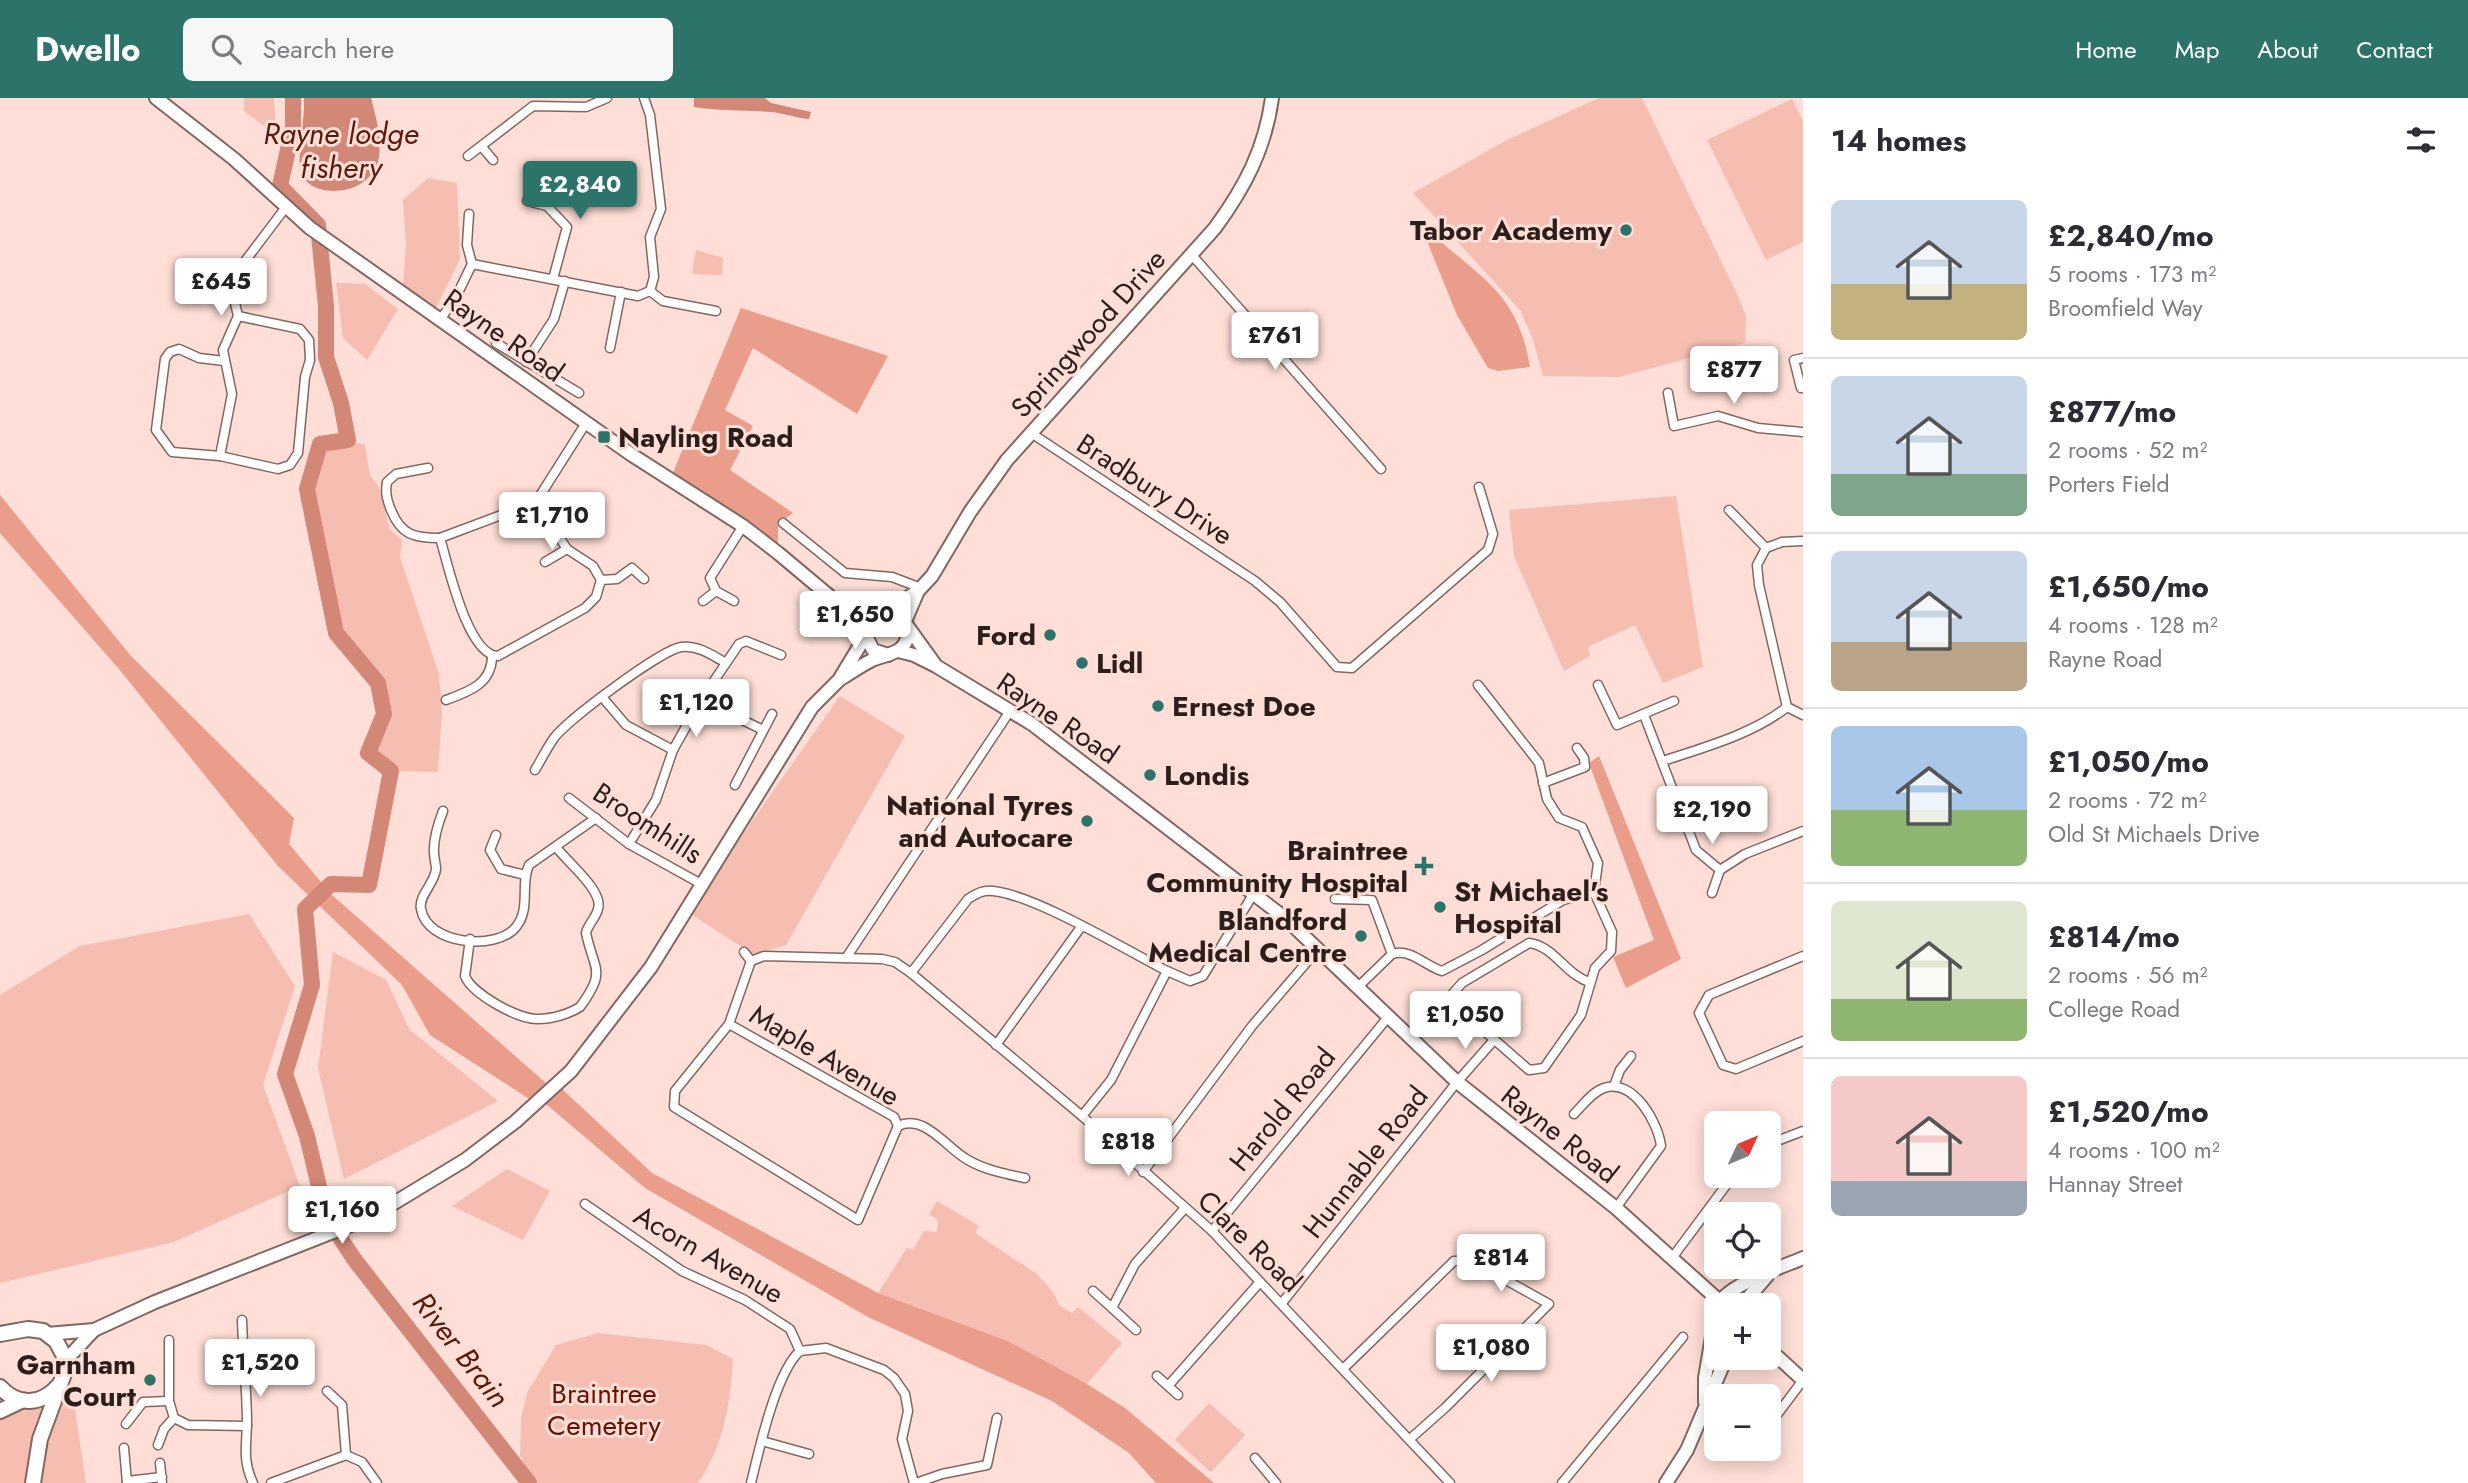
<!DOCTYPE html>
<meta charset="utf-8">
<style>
body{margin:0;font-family:Jost,sans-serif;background:#f7f7f7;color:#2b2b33;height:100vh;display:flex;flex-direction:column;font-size:26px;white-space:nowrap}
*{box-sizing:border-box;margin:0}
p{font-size:23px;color:#7c7c81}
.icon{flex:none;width:38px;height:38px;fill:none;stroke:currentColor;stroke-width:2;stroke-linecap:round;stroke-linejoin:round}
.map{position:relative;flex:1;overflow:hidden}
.drawer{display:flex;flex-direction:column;background:#fff;width:665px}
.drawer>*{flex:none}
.needle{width:46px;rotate:46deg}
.buttons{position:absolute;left:1704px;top:1013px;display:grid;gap:14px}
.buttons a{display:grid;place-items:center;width:77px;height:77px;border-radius:10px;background:#fff;box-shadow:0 4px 18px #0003;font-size:35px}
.price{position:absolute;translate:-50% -60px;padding:0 16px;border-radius:7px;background:#fff;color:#222;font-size:23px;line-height:46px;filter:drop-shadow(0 2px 4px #0008)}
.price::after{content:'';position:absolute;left:50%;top:42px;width:21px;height:16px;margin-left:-10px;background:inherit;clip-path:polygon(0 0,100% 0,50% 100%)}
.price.current{background:#2c736a;color:#fff}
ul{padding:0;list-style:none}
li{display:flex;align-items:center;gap:21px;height:175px;padding:0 28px}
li+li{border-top:2px solid #e1e1e2}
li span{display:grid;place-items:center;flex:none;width:196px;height:140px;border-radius:10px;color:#555}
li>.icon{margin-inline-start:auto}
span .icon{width:84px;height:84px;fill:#fffc;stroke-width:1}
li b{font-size:30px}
h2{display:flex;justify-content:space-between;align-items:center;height:84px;padding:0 28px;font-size:30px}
header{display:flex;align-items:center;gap:42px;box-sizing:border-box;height:98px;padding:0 35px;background:#2c736a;color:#fff}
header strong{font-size:33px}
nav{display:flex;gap:38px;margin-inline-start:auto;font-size:24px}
.search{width:490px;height:63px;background:#f7f7f7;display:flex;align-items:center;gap:18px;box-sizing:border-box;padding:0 24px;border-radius:10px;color:#7c7c81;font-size:26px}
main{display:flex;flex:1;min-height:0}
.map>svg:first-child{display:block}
.green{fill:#f6beb1}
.forest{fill:#ea9d8a}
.water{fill:#d38776}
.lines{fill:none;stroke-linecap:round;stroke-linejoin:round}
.river{stroke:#d38776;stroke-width:16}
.street-casing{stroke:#826760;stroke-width:11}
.secondary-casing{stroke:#826760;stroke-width:16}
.highway-casing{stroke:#826760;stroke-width:18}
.street{stroke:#fff;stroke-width:8}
.secondary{stroke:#fff;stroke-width:12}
.highway{stroke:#fff;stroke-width:14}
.poi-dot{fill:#2c736a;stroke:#feded6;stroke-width:2.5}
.labels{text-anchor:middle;stroke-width:6;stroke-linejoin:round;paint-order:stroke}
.poi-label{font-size:28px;font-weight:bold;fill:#2b1f1c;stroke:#feded6;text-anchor:end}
.street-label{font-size:28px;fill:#2b1f1c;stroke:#feded6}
.park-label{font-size:28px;fill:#6c1100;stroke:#feded6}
.water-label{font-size:30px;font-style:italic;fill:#5d190a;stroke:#feded6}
</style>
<header>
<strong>Dwello</strong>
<div class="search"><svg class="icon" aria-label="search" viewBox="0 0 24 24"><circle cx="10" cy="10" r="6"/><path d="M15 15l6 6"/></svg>Search here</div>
<nav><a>Home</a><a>Map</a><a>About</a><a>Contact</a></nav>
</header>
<main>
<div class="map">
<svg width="1803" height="1385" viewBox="0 0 1803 1385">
<rect width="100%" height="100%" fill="#feded6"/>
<g class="green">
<path d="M244 0H274L276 37 244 13Z"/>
<path d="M1599 0H1642L1737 196 1746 218 1745 245 1619 279 1543 278 1533 241 1520 212 1413 95 1507 42Z"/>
<path d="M1792 1 1803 23V144L1766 162 1707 42Z"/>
<path d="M428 80 457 85 460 161 435 212 403 189 406 145 403 102Z"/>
<path d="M696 152 723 160 722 177 692 176Z"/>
<path d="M336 185 365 186 398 211 367 262 343 240Z"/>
<path d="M348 342 365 347 370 377 379 389 390 432 402 442 400 459 439 576 442 615 438 674 391 673 368 655 384 616 378 584 336 535 307 391 320 346Z"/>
<path d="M1676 398 1703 569 1663 585 1635 527 1588 549 1590 558 1564 573 1514 458 1509 412Z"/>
<path d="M840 598 905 638 786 847 754 857 688 814Z"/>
<path d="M249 816 295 888 263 987 300 1088 174 1144 0 1185V897L80 848Z"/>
<path d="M333 854 386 882 410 932 498 1003 344 1081 318 970Z"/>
<path d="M507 1071 550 1093 523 1142 452 1108Z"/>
<path d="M937 1103 979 1128 975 1135 1037 1176 1053 1194 1059 1207 1072 1215 1078 1209 1122 1245 1087 1286 1008 1243 878 1195 907 1150 913 1152 924 1133 937 1134 938 1122 929 1116Z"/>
<path d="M598 1235 706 1247 733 1261C730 1306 724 1347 698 1385H535L520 1358 521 1320 527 1295 556 1247Z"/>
<path d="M0 1296C31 1315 39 1309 73 1298L86 1385H0Z"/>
<path d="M1209 1305 1245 1337 1211 1374 1175 1342Z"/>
</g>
<g class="forest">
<path d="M1418 121C1469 177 1516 184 1530 269L1498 273 1488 270 1457 217Z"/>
<path d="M741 210 888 258 857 316 753 250 725 312 753 328 730 372 793 415 778 426V455L670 382Z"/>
<path d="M0 397 131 558 294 720 289 746 332 797 547 986 531 1002 430 937 402 887 278 768 119 571 0 435Z"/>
<path d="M1599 658 1681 861 1626 890 1613 859 1654 842 1589 665Z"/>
<path d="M562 991 652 1075 878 1195 1008 1243 1087 1286 1125 1310 1214 1385H1156L1129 1355 1052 1303 868 1219 645 1090 546 1006Z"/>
</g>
<g class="water">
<path d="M304 0H371C376 19 383 44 378 64 367 101 304 102 300 70 298 51 305 22 304 0Z"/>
<path d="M694 0H765L771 5 811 14 809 21C796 20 784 15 771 14 745 12 719 13 694 9Z"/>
</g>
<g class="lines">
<path class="river" d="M293 0V29L280 88 318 127 326 208V259L341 305 348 342 320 346 307 391 336 535 378 585 384 616 368 655 391 673 369 787 331 786 305 811 312 887 285 976 307 1038 326 1118 354 1161 529 1385"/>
<defs>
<g id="street">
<path d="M482 49 493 62"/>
<path d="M468 58 533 8 586 9 607 0"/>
<path d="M527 103 547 108 567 129 553 181"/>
<path d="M469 116 467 147 472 166"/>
<path d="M1191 156 1381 371"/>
<path d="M650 193 663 203 716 213"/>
<path d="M440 222 456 199 472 166 638 198 650 193 654 179 650 139 661 111 650 17 644 0"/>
<path d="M496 245 579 295"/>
<path d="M610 250 621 194"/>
<path d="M224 263 199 260 179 251 170 254 165 261 156 332 172 354 220 358 278 371 290 367 298 355 305 279 310 262 309 242 300 231 238 218"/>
<path d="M526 264 554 221 565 183"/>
<path d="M1801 290 1794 262 1803 260"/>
<path d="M1668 295 1674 328 1718 318 1758 330 1803 334"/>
<path d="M586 325 536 404 440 440C448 466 467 557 498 558L585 510 596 499 601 482 617 481 632 470 644 481"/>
<path d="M1031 335 1255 483 1280 504 1337 569 1352 570 1488 452 1493 436 1479 389"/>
<path d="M220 358 232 296 223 252 238 218 231 188 233 179 286 109"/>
<path d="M428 370 396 376 387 384C385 395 387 402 391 412 401 437 414 440 440 440"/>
<path d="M536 404 567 451 593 468 601 482"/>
<path d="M1729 412 1766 450"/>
<path d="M783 425 845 475 892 479 921 490"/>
<path d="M1766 450 1782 444 1803 443"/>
<path d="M545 464 567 451"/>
<path d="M703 503 716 493"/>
<path d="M734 503 716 493 710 480 743 428"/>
<path d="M1478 587 1539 665 1547 701 1559 720 1582 729 1598 765 1594 794"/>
<path d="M1598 587 1617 627 1674 603"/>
<path d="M603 600 626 627 673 652"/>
<path d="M446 602C468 594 492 586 492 558"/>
<path d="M701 602 763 632"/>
<path d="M1787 609 1803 617"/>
<path d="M1644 617 1696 752 1720 772 1745 756 1803 733"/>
<path d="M1663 663C1705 649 1753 636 1787 609L1759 487 1757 467 1766 450"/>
<path d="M535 672C541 662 547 650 554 640 567 622 661 552 681 549 698 547 712 557 726 565"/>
<path d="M1543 685 1585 669 1584 660 1577 650"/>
<path d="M735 687 772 616"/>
<path d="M569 700 629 746 703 787"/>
<path d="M443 713C438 726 433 741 434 755 434 760 436 766 436 771 435 785 418 798 421 811 427 847 497 853 516 829 531 811 520 786 529 767L596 720"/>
<path d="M496 737 490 752 501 771 525 777"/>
<path d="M629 746 656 702 673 652 701 602 739 546 746 543 781 557"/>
<path d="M1712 795 1720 772"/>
<path d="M1335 801 1372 802 1392 856"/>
<path d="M470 841 465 878C472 896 519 922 538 921 552 921 569 916 580 909 607 872 594 873 586 835 588 826 596 820 598 811 604 793 567 764 556 749"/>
<path d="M744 854 751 863"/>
<path d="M1803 858 1709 897 1699 915 1723 967 1736 971 1803 943"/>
<path d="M846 860 1010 613"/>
<path d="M751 863 764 858 882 861 895 864 911 875 1082 1018 1212 1133 1450 1385"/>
<path d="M911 875 968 801C977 795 983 792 993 793 1035 797 1126 852 1167 873"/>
<path d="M1358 889 1392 856C1411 850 1425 868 1442 873L1482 852 1563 802 1594 794 1612 834 1611 853 1595 870 1581 917 1544 970 1529 972 1448 901 1462 885 1529 845C1554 848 1565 876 1589 884"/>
<path d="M1432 918 1448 901"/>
<path d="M729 926 894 1019 898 1028 858 1122 674 1009 675 993 729 926 751 863"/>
<path d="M996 947 1081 829"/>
<path d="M1614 988 1620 972 1631 958"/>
<path d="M1574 1016C1583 1007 1592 994 1604 990 1633 980 1658 1024 1661 1048L1616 1110"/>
<path d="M1082 1018 1111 982 1167 873 1190 883 1203 878 1254 795"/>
<path d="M898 1028C925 1015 947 1051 968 1062 985 1072 1006 1076 1025 1080"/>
<path d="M1769 1046 1803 1033"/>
<path d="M1143 1074 1252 928 1319 850"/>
<path d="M585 1106 682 1173 745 1202 790 1231 800 1253"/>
<path d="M1212 1133 1389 918"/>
<path d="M1672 1160 1733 1078"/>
<path d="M1093 1193 1112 1210 1135 1166 1185 1110"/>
<path d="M1282 1205 1457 984 1494 942"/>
<path d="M1112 1210 1136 1232"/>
<path d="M242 1222C243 1257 247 1292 247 1327 246 1349 243 1364 253 1385"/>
<path d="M169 1242V1303L174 1320 188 1327 247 1328"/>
<path d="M1344 1270 1454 1163 1470 1162 1549 1206 1446 1309 1410 1341"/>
<path d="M244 1276 300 1278"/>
<path d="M1157 1278 1178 1297"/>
<path d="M1168 1288 1260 1184"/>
<path d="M327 1293 342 1307 346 1357"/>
<path d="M126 1326 143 1304 169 1303"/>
<path d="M1770 1326 1803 1282"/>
<path d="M762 1343 809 1356"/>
<path d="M158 1347 164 1331 174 1320"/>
<path d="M124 1350 127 1385"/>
<path d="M1255 1360 1276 1385"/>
<path d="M160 1365 162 1385"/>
<path d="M127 1383 162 1379"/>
<path d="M271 1385 346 1357 362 1364 377 1385"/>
<path d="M751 1385C759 1352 776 1274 800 1253L826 1250 884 1272 894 1280 905 1296 908 1313 902 1341 914 1385"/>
<path d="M916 1385 942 1376 987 1367 997 1320"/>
<path d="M1562 1385 1683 1239"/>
</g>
<g id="secondary">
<path d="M156 0 234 61 310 130 632 357 743 428 778 455 858 522 873 552 888 557"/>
<path d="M843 504 860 511 900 518 934 565"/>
<path d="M886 513 918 493 932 478 970 414 1007 362 1215 130C1245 89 1265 51 1272 0"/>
<path d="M905 523 918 493"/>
<path d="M898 553 914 557 936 568 1032 626 1285 820 1457 984 1616 1110 1725 1208"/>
<path d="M842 580C852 574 862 567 872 562 889 555 908 556 908 532"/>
<path d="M1718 1207C1727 1187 1782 1169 1803 1160"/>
<path d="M1741 1208 1767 1178"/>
<path d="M47 1236 94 1232 155 1204 371 1119 465 1062 515 1024 571 973 651 869 812 609 839 582 865 539"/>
<path d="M1769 1251 1803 1282"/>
<path d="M65 1263 94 1232"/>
<path d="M1705 1304V1280L1717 1209"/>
<path d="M1666 1385 1687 1352 1726 1260"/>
</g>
<g id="highway">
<path d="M0 1236 28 1231 43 1233 56 1243 64 1258 65 1273 40 1341 33 1385"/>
<path d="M0 1289C18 1309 42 1307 59 1287"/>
<path d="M0 1313 21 1303"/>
</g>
</defs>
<use href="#street" class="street-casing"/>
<use href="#secondary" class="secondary-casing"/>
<use href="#highway" class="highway-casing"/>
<use href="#street" class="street"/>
<use href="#secondary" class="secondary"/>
<use href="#highway" class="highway"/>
</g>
<g class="poi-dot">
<circle cx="1626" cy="132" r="7"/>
<rect x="597" y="332" width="14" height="14" rx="3.5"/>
<circle cx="1050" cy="537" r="7"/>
<circle cx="1082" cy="565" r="7"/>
<circle cx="1158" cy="608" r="7"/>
<circle cx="1150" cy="677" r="7"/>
<circle cx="1087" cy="723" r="7"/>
<path d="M1420.5 757.5h7v7h7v7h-7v7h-7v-7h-7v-7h7z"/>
<circle cx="1440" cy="809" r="7"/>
<circle cx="1361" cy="838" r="7"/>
<circle cx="150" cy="1282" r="7"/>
</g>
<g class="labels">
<g class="poi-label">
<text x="1612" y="142">Tabor Academy</text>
<text x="618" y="349" text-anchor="start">Nayling Road</text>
<text x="1036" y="547">Ford</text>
<text x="1096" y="575" text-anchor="start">Lidl</text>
<text x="1172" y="618" text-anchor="start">Ernest Doe</text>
<text x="1164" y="687" text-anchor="start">Londis</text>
<text x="1073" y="717">National Tyres<tspan x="1073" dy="32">and Autocare</tspan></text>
<text x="1408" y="762">Braintree<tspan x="1408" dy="32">Community Hospital</tspan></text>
<text x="1454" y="803" text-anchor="start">St Michael's<tspan x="1454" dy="32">Hospital</tspan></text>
<text x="1347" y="832">Blandford<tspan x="1347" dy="32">Medical Centre</tspan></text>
<text x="136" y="1276">Garnham<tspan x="136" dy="32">Court</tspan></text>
</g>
<g class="street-label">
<text transform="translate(1088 235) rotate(-48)" y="10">Springwood Drive</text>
<text transform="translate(504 237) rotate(35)" y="10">Rayne Road</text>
<text transform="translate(1155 391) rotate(33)" y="10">Bradbury Drive</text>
<text transform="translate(1058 620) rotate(34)" y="10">Rayne Road</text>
<text transform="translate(648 725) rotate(33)" y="10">Broomhills</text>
<text transform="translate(825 957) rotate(31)" y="10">Maple Avenue</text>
<text transform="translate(1282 1011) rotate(-51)" y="10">Harold Road</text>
<text transform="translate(1560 1036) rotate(38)" y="10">Rayne Road</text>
<text transform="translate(1365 1064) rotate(-52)" y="10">Hunnable Road</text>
<text transform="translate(1250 1143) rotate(44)" y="10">Clare Road</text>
<text transform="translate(709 1156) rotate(30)" y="10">Acorn Avenue</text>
</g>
<g class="park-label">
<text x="604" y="1305">Braintree<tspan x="604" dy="32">Cemetery</tspan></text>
</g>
<g class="water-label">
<text x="341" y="46">Rayne lodge<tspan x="341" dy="34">fishery</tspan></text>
<text transform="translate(461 1252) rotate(52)" y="10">River Brain</text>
</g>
</g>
</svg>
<div class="buttons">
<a><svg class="needle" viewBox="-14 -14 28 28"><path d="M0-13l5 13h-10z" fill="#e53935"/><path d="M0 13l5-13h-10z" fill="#7c7c81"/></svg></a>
<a><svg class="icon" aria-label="locate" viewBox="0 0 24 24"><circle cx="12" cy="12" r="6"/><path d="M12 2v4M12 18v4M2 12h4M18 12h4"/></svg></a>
<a>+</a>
<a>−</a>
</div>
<b class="price current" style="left:580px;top:123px">£2,840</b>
<b class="price" style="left:221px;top:220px">£645</b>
<b class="price" style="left:1275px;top:274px">£761</b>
<b class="price" style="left:1734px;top:308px">£877</b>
<b class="price" style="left:552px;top:454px">£1,710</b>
<b class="price" style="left:855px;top:553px">£1,650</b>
<b class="price" style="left:696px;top:641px">£1,120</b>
<b class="price" style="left:1712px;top:748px">£2,190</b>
<b class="price" style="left:1465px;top:953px">£1,050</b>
<b class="price" style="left:1128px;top:1080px">£818</b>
<b class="price" style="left:342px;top:1148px">£1,160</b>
<b class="price" style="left:1501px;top:1196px">£814</b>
<b class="price" style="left:1491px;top:1286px">£1,080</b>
<b class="price" style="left:260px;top:1301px">£1,520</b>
</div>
<section class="drawer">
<h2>14 homes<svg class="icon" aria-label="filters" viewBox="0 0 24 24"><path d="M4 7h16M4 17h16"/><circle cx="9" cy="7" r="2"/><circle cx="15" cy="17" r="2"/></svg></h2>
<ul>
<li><span style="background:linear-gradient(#c9d6e8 60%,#c2b280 0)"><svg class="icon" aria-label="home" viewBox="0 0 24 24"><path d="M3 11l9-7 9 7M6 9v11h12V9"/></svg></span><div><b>£2,840/mo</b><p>5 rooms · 173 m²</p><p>Broomfield Way</p></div></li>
<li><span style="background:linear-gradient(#c9d6e8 70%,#7fa58c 0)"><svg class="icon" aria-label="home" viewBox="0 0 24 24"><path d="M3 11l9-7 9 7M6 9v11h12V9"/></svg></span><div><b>£877/mo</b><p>2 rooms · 52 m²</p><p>Porters Field</p></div></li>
<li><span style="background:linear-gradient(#c9d6e8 65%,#b9a48a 0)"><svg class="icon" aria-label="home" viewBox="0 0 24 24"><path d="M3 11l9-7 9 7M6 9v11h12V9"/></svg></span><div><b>£1,650/mo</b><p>4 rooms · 128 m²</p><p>Rayne Road</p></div></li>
<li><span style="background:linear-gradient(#a9c7e8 60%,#8fb573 0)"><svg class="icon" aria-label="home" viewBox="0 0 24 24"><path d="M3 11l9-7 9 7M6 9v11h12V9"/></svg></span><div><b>£1,050/mo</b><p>2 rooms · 72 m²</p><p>Old St Michaels Drive</p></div></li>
<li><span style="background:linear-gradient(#dfe7d0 70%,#8fb573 0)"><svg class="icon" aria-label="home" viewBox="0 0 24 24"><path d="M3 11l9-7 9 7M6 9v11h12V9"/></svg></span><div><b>£814/mo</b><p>2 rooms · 56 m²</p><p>College Road</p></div></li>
<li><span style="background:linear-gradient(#f6c9c9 75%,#9aa5b1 0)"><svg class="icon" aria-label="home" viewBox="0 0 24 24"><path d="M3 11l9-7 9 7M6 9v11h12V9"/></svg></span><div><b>£1,520/mo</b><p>4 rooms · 100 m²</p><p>Hannay Street</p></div></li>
</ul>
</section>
</main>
